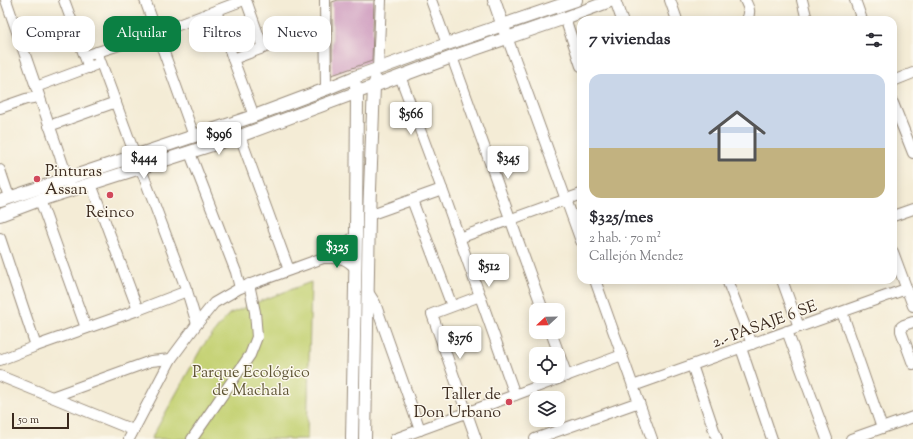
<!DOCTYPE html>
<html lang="es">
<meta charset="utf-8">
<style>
body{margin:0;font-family:"Sorts Mill Goudy",serif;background:#f7f7f7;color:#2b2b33;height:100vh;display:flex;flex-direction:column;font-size:15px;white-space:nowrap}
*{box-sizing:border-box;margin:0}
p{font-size:13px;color:#7c7c81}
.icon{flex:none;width:22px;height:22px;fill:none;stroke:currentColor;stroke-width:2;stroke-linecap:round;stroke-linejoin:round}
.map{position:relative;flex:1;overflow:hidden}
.panel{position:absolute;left:577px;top:16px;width:320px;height:268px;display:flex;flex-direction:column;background:#fff;border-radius:12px;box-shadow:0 2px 10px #0003}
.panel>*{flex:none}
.hud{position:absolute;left:12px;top:16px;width:380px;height:36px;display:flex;gap:8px}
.needle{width:26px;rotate:248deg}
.controls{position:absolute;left:529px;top:303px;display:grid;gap:8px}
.controls a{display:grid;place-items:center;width:36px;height:36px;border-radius:8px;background:#fff;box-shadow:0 2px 10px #0003;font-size:20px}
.scale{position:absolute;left:12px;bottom:10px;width:57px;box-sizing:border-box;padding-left:4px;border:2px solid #3b2a1e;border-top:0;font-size:11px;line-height:14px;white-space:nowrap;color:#3b2a1e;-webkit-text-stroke:3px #fbf7ec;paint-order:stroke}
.price{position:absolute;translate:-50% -34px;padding:0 9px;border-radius:4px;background:#fff;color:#222;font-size:13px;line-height:26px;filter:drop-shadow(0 1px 2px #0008)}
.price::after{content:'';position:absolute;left:50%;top:24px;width:12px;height:9px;margin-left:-6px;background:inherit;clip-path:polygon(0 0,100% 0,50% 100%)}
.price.active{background:#0b8043;color:#fff}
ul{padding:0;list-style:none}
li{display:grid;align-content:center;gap:8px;height:212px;padding:0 12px}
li+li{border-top:1px solid #e1e1e2}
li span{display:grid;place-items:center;height:124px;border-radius:12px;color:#555}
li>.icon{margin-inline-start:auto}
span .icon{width:72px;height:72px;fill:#fffc;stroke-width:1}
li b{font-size:17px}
h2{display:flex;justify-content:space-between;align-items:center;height:48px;padding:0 12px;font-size:17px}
.chip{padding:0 14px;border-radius:12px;background:#fff;box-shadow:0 2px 10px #0003;font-size:14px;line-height:36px}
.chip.active{background:#0b8043;color:#fff}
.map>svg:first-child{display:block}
.green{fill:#c5d274;stroke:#807e49}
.building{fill:#cd99bd}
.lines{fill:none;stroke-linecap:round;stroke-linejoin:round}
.minor-casing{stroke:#988b7a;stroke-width:12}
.major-casing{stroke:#988b7a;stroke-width:14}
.minor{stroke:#fff;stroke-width:10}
.major{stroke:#fff;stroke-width:12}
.poi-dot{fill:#d1495b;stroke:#fbf7ec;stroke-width:1.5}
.labels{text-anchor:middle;stroke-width:3;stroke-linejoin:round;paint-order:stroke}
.poi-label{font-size:16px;fill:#3b2a1e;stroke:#fbf7ec;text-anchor:start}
.street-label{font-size:16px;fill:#3b2a1e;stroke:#fbf7ec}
.park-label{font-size:16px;fill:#5e5434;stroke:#fbf7ec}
</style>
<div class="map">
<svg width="913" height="439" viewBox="0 0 913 439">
<rect width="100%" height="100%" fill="#fbf7ec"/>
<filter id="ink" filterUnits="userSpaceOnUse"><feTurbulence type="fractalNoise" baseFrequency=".025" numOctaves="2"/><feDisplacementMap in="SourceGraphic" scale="8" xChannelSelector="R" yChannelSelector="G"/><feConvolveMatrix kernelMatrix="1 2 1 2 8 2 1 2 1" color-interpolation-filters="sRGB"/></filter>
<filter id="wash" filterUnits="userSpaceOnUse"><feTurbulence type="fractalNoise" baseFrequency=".012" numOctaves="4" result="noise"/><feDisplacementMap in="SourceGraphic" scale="16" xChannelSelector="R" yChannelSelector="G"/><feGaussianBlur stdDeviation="0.9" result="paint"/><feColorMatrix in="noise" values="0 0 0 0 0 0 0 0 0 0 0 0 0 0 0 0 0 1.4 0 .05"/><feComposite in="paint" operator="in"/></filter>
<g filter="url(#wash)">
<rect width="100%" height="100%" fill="#f4ecd6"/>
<path class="green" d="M311 282 307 439H151L202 347 229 314 263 300Z"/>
<g id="blocks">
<path class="building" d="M338 0H374L372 61 332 75V2Z"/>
</g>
</g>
<g filter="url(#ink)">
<use href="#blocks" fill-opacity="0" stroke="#988b7a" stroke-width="1"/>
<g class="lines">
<defs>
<g id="minor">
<path d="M6 0 70 185"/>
<path d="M64 0 89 68"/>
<path d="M145 0 194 136"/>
<path d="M246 0 263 48"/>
<path d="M325 0 326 89"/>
<path d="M431 0 447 44"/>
<path d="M615 0 622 20"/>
<path d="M670 0 677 20"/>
<path d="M745 0C749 9 751 11 747 20"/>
<path d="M802 0 807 20"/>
<path d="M855 0 862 20"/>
<path d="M216 11 233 59 254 116"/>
<path d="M565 18 581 66"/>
<path d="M507 37 581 241"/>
<path d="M97 52 135 155"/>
<path d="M85 56 157 33 244 0"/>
<path d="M452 57 543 310"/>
<path d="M233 59 325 25"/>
<path d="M378 69 381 0"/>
<path d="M400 76 442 189 515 395"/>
<path d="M893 81 913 73"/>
<path d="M36 87 95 65"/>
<path d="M893 103 913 153"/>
<path d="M0 108 26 99 39 97"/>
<path d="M49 126 116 102"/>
<path d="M240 136 289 270"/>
<path d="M190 153 236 272 240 288"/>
<path d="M141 169 187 291 197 324"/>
<path d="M0 170 9 197"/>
<path d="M91 184 138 310"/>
<path d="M40 200 86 328"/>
<path d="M412 200 452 306"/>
<path d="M369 215 442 189"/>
<path d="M893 216 913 209"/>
<path d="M0 238 36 346"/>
<path d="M459 238 581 194"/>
<path d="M893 252 913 306"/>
<path d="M323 258C339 258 344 256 356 269"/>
<path d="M595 280 652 439"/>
<path d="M727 280 752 344"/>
<path d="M782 280 799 327"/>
<path d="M368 292 375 303 420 430"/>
<path d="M842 312 882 428"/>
<path d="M913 322 904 325 901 327V331L913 364"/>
<path d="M787 331 827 439"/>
<path d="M551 332 567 376"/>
<path d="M741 348 772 439"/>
<path d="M0 360 36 346 138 310 187 291"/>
<path d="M692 365 717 439"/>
<path d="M0 376 133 430"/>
<path d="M633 386 906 289"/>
<path d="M52 397 151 361 171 359"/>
<path d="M129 439 171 359 197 324 214 303 240 288 323 258 356 236"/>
<path d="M192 439 250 355 257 337 255 312 249 284"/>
<path d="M395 439 515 395 622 355"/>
<path d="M476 439 432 314 480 296"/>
<path d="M535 439 639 402"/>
<path d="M851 439 913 417"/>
</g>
<g id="major">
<path d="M494 0 505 32"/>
<path d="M0 201 254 116 326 89 355 77 447 44 576 0"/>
<path d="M0 215 40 200 240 136 452 57 565 18 613 0"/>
<path d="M352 439 356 236 357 93 356 86"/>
<path d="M365 439 369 215 374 86 376 80"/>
</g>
</defs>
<use href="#minor" class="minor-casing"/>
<use href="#major" class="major-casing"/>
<use href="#minor" class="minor"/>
<use href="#major" class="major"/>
</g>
</g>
<g class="poi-dot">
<circle cx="37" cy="179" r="4"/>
<circle cx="110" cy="195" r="4"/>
<circle cx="509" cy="402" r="4"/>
</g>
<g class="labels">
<g class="poi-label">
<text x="45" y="176">Pinturas<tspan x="45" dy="18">Assan</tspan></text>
<text x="110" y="217" text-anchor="middle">Reinco</text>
<text x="501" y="399" text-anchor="end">Taller de<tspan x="501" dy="18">Don Urbano</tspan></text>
</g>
<g class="street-label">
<text transform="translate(764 323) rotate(-20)" y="6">2.- PASAJE 6 SE</text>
</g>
<g class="park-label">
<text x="251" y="377">Parque Ecológico<tspan x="251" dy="18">de Machala</tspan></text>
</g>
</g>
</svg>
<div class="controls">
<a><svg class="needle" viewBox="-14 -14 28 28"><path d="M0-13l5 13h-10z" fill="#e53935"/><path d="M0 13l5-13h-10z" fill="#7c7c81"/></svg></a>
<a><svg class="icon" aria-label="locate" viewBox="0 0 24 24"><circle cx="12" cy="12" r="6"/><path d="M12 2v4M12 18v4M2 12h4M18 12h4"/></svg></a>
<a><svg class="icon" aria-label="layers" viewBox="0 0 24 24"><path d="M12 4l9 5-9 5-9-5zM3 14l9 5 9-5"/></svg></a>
</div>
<div class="scale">50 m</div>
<b class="price" style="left:411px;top:136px">$566</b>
<b class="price" style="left:219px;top:156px">$996</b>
<b class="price" style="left:144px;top:180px">$444</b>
<b class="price" style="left:508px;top:180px">$345</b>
<b class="price active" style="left:337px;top:269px">$325</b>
<b class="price" style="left:489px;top:288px">$512</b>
<b class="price" style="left:460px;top:360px">$376</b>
<div class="hud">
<a class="chip">Comprar</a>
<a class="chip active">Alquilar</a>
<a class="chip">Filtros</a>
<a class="chip">Nuevo</a>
</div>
<section class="panel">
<h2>7 viviendas<svg class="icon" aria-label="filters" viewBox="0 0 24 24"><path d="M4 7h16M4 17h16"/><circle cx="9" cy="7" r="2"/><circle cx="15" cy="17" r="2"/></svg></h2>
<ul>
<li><span style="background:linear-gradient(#c9d6e8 60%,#c2b280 0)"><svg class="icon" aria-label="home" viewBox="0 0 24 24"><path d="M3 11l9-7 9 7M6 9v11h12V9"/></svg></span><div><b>$325/mes</b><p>2 hab. · 70 m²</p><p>Callejón Mendez</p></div></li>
</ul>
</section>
</div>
